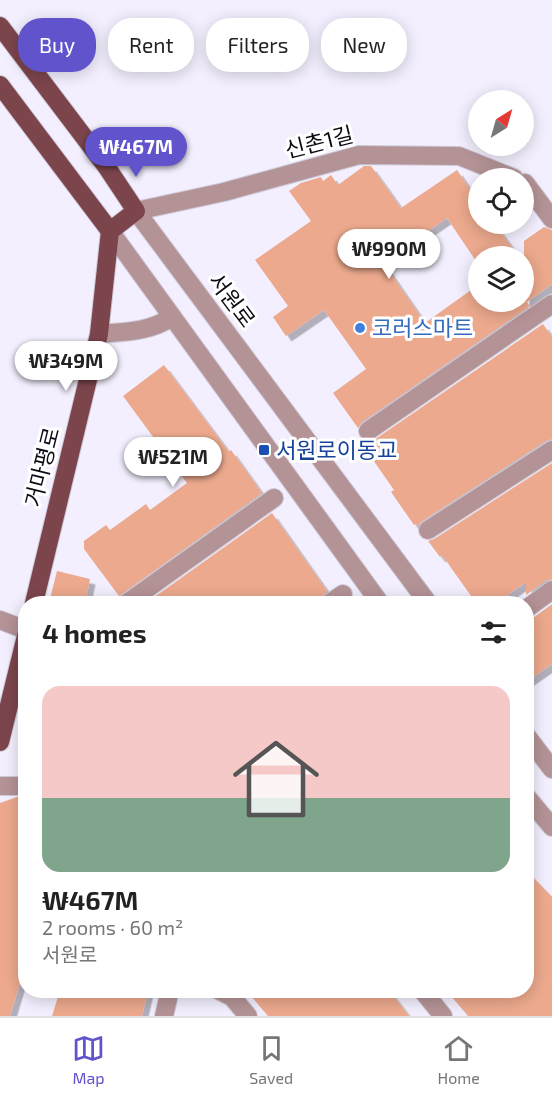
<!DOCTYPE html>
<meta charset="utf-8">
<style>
body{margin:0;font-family:"Exo 2","Noto Sans KR",sans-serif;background:#f6f6f6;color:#222;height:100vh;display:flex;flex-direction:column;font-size:22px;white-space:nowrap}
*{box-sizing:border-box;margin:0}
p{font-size:20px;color:#767676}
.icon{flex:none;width:33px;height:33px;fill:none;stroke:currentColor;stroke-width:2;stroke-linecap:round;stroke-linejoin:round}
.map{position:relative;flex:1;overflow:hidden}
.drawer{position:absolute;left:18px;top:596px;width:516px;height:402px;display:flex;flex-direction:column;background:#fff;border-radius:24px;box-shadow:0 3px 15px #0003}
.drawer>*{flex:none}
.guide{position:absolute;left:18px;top:18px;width:516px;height:54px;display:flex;gap:12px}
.needle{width:39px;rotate:37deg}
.buttons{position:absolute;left:468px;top:90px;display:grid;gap:12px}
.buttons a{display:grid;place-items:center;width:66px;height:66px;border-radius:50%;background:#fff;box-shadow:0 3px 15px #0003;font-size:30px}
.price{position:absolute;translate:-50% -51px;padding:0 14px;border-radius:21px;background:#fff;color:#222;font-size:20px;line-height:39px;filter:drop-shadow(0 2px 3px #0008)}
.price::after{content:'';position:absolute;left:50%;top:36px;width:18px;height:14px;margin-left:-9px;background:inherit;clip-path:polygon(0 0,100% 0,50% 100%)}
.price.selected{background:#6153cc;color:#fff}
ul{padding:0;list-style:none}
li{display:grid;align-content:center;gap:12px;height:318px;padding:0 24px}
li+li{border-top:2px solid #e0e0e0}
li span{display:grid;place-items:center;height:186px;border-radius:18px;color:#555}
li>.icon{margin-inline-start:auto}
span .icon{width:108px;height:108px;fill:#fffc;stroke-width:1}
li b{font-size:26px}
h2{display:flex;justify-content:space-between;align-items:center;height:72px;padding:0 24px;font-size:26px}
.chip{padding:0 21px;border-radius:24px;background:#fff;box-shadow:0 3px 15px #0003;font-size:21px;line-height:54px}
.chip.selected{background:#6153cc;color:#fff}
.dock{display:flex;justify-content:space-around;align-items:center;height:84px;border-top:2px solid #e0e0e0;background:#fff;font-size:16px;color:#767676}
.dock a{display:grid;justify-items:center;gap:3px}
.dock .selected{color:#6153cc}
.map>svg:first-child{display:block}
.building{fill:#eca98d;filter:url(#shadow)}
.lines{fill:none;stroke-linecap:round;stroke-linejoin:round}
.minor-casing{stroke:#cecad9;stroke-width:20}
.major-casing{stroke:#cecad9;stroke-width:20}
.minor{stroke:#b49396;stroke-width:18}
.major{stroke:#7c454c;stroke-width:18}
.shop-dot{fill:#3f7fe0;stroke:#fff;stroke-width:2}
.transit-dot{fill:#1a4fb4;stroke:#fff;stroke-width:2}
.labels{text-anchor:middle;stroke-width:6;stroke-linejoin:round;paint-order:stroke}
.street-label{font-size:22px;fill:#0e0a15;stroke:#fff}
.shop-label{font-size:22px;fill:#366cbe;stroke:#fff;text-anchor:start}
.transit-label{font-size:22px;fill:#164399;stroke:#fff;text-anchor:start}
</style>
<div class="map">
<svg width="552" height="1016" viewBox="0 0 552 1016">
<defs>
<filter id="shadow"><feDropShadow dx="5.5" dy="5.5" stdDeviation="0" flood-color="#0004"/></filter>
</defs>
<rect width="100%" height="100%" fill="#f3effe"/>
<g class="building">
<path d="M364 166H371L401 208 457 170 478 201V224H495L518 256H478V264L447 218 383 262 425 323 478 285V302H524V241L544 227 552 230V284L527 302 530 306 362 422 358 428 333 393 366 369 324 310 286 336 273 317 288 306 255 260 311 221 289 191 301 183 321 177 323 181 331 175 338 185Z"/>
<path d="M543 324 552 337V439L546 441 422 521 418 526 416 524 414 525 391 492 394 490 364 447 369 444 368 442 374 440Z"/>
<path d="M164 365 229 452 231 450 262 493 119 596 84 549V541L106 525 110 530 146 504 150 510 187 483 123 396Z"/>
<path d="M552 463V579L545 581 526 595V582L496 603H476L442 555 440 557 428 541 434 539Z"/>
<path d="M272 513 327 591 320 598 319 603H146Z"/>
<path d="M57 571 90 579 85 603H49Z"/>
<path d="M552 604V664L526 682V620L533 618Z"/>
<path d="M17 797H26V963L10 1016H0V803Z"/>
<path d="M526 870 552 897V1016H468L446 990H526Z"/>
<path d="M60 990H148L142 1016H52Z"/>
<path d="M246 990H389L409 1016H268Z"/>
</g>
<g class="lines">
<defs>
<g id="minor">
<path d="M525 183 552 219"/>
<path d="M110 231 380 603"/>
<path d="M99 334C124 332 150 332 172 317"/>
<path d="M368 431 552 304"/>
<path d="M428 530 552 450"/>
<path d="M127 603 274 498"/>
<path d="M330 603 343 594"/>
<path d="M428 603 136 211 224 192 359 155 459 156 514 178"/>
<path d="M526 609 552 590"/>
<path d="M0 620 26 630"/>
<path d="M526 735 552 769"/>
<path d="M0 786H26"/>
<path d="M526 796 552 827"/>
<path d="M218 990 232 997 248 1016"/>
<path d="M422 990 443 1016"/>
<path d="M164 1016 170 990"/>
</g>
<g id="major">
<path d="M0 26 106 166 136 211 110 231 99 334 34 603"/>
<path d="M0 85 110 231"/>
<path d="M0 742 26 636"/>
</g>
</defs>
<use href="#minor" class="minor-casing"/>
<use href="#major" class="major-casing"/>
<use href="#minor" class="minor"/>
<use href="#major" class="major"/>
</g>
<circle class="shop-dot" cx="360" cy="328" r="6"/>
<rect class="transit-dot" x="258" y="444" width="12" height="12" rx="3"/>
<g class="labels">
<g class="street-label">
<text transform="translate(319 142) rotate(-14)" y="8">신촌1길</text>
<text transform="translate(232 300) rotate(53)" y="8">서원로</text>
<text transform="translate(42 467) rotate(-76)" y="8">거마평로</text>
</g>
<g class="shop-label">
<text x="372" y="336">코러스마트</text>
</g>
<g class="transit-label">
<text x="276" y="458">서원로이동교</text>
</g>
</g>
</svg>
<div class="buttons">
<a><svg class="needle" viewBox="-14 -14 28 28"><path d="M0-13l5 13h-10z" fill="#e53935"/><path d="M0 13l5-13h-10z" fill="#767676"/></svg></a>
<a><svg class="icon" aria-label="locate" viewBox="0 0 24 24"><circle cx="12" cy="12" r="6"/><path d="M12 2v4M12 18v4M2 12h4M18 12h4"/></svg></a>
<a><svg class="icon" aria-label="layers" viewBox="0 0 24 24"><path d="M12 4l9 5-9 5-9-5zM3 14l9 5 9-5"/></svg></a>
</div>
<b class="price selected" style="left:136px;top:178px">₩467M</b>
<b class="price" style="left:389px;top:280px">₩990M</b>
<b class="price" style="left:66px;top:392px">₩349M</b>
<b class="price" style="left:173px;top:488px">₩521M</b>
<div class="guide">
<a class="chip selected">Buy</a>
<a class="chip">Rent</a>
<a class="chip">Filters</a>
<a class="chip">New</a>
</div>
<section class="drawer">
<h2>4 homes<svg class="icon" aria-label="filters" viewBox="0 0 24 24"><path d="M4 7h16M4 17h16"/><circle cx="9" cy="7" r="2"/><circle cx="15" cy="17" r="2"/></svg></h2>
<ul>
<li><span style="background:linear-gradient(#f6c9c9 60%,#7fa58c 0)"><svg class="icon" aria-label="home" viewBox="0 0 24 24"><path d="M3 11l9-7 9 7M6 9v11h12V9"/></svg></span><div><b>₩467M</b><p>2 rooms · 60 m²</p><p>서원로</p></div></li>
</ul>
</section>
</div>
<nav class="dock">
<a class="selected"><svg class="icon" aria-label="map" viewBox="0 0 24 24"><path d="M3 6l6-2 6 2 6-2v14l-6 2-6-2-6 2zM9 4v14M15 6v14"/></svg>Map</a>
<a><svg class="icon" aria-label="saved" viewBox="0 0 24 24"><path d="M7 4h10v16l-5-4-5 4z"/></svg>Saved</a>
<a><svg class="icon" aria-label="home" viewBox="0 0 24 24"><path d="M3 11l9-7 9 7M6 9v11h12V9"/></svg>Home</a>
</nav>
